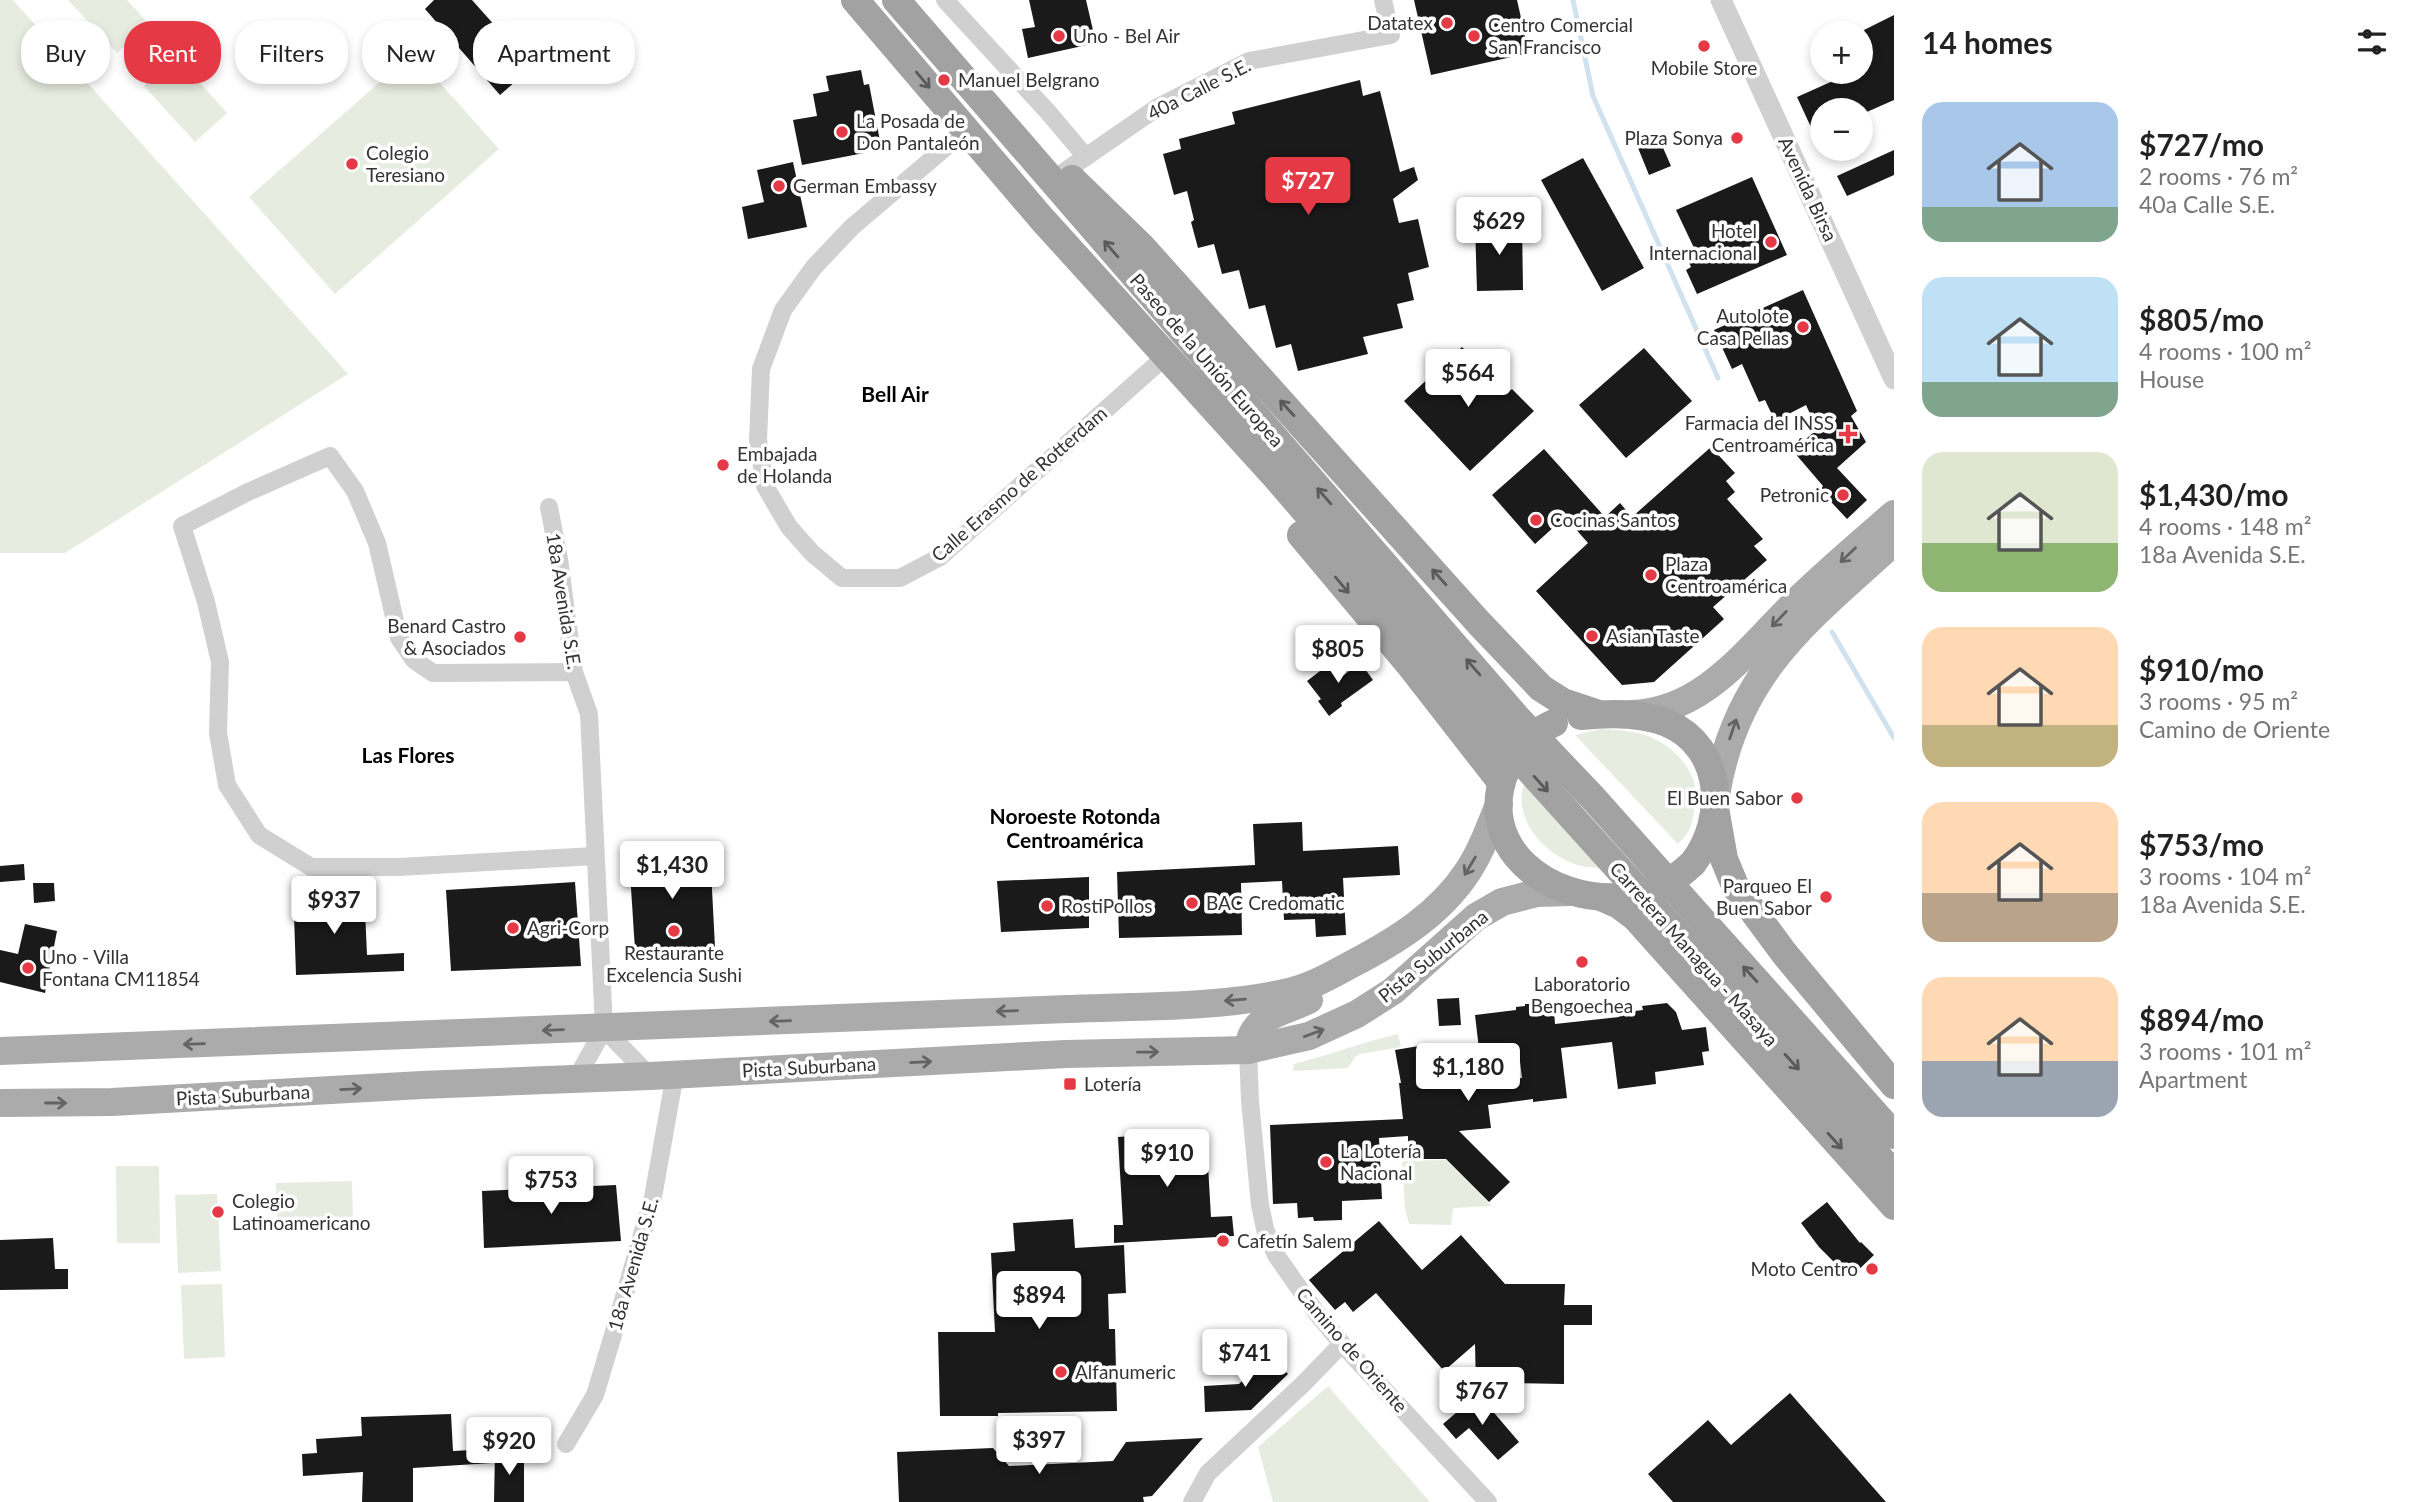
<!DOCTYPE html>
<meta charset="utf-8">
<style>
body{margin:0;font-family:Lato,sans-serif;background:#f2f2f2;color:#222;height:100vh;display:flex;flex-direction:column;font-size:26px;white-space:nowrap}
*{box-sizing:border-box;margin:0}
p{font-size:23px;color:#767676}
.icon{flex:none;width:38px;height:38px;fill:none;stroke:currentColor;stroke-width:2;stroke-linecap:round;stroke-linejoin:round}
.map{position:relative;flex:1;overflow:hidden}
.sheet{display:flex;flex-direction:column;background:#fff;width:525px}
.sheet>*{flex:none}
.banner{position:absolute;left:21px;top:21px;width:665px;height:63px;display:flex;gap:14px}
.buttons{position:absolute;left:1810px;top:21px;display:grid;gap:14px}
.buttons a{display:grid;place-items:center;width:63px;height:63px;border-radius:50%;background:#fff;box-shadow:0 4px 10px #0003;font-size:35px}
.price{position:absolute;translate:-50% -60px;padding:0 16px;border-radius:7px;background:#fff;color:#222;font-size:23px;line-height:46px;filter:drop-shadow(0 2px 4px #0008)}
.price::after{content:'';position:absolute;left:50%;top:42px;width:21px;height:16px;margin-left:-10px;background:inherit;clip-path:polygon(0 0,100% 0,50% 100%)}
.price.active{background:#e63946;color:#fff}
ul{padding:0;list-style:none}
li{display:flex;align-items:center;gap:21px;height:175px;padding:0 28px}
li span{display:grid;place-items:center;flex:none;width:196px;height:140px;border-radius:21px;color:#555}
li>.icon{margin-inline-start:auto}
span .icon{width:84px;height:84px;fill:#fffc;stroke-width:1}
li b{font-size:30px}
h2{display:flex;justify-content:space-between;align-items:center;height:84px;padding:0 28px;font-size:30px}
.tag{padding:0 24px;border-radius:28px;background:#fff;box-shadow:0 4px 10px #0003;font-size:24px;line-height:63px}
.tag.active{background:#e63946;color:#fff}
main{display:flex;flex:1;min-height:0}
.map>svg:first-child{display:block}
.green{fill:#e6ecdf}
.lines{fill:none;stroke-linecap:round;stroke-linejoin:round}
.stream{stroke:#cfe2ee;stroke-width:5}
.building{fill:#1a1a1a}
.minor{stroke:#d0d0d0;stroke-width:18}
.tertiary{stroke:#d0d0d0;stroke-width:21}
.primary{stroke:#ababab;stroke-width:28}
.trunk{stroke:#a2a2a2;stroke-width:28}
.trunk-bridge{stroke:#a2a2a2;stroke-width:28}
.oneway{stroke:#5a5a5a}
.oneway2{stroke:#636363}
.poi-dot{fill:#e63946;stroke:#fff;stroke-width:2.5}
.labels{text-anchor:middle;stroke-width:7;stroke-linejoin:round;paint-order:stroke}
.poi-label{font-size:19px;fill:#333;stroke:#fff;text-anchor:start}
.street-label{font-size:19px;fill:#333;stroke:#fff}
.neighbourhood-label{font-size:21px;font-weight:bold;fill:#000;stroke:#fff}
</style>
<main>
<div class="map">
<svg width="1894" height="1502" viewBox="0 0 1894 1502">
<rect width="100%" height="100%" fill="#fff"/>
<g class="green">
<path d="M0 0H13L348 374 65 553H0Z"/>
<path d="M68 0H127L149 24 117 53Z"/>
<path d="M413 53 499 149 335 294 249 197Z"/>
<path d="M177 57 227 113 195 142 144 86Z"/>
<path d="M1601 729C1618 730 1640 731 1655 739 1680 752 1700 776 1695 805 1691 825 1693 829 1678 844L1575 735Z"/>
<path d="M1531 772 1615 868C1606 868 1597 868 1588 867 1554 863 1517 828 1522 792 1523 785 1528 778 1531 772Z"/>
<path d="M1398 1034 1401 1047 1360 1054 1355 1057 1348 1068 1293 1071 1294 1064C1329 1055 1363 1042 1398 1034Z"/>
<path d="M1446 1160 1492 1206 1453 1208 1451 1225 1409 1224 1405 1208 1402 1161Z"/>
<path d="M116 1166H159L160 1243H117Z"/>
<path d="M352 1181 353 1221 277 1224 276 1183Z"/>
<path d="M217 1194 221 1271 178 1273 175 1195Z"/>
<path d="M222 1284 225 1357 184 1359 181 1285Z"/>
<path d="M1328 1386 1430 1502H1273L1258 1447Z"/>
</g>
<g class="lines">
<g class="stream">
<path d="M1573 0 1593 96 1718 378"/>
<path d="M1832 632 1894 738"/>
</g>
</g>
<g class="building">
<path d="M434 0H472L532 67 500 95 425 9Z"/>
<path d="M1029 0H1086L1096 43 1028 58 1022 29 1035 27Z"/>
<path d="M1414 0H1517L1529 53 1431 75Z"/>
<path d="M1894 15V100L1860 115V110H1822V151L1797 97 1853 72H1860V32Z"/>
<path d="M861 70 864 85 869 84 880 141 862 144 864 153 802 165 793 120 817 116 813 94 829 91 826 76Z"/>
<path d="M1360 80 1363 96 1380 91 1400 172 1414 167 1418 180 1393 199 1399 223 1418 219 1429 267 1408 273 1414 300 1397 304 1403 328 1363 337 1368 354 1298 371 1291 344 1276 348 1265 305 1249 309 1239 270 1222 274 1214 244 1198 248 1191 222 1194 220 1187 191 1174 195 1163 154 1181 149 1179 139 1235 124 1232 112Z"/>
<path d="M1657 134 1671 166 1649 175 1636 143Z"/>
<path d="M1894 150V175L1847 196 1837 176Z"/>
<path d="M1583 158 1644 268 1602 291 1541 180Z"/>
<path d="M793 162 807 227 748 239 742 207 764 202 757 170Z"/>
<path d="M1752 177 1787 255 1697 294 1686 270 1691 267 1685 254 1695 250 1676 210Z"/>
<path d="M1522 223 1523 290 1477 291 1475 224Z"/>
<path d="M1803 290 1857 411 1851 416 1866 442 1837 468 1867 500 1847 519 1820 490 1823 486 1793 451 1817 429 1806 405 1775 421 1765 400 1759 402 1742 364 1732 369 1714 330Z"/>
<path d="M1462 347 1506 394 1512 389 1534 411 1470 471 1404 401Z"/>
<path d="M1644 348 1692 401 1626 458 1579 405Z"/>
<path d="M1711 447 1735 473 1726 481 1735 492 1727 499 1763 539 1754 546 1767 560 1713 607 1724 619 1654 682 1622 685 1536 591 1588 543 1565 517 1535 544 1492 495 1544 449 1605 517 1620 503 1632 517Z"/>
<path d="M1333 661 1344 675 1360 662 1373 680 1341 703 1342 706 1329 716 1318 701 1321 699 1307 681Z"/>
<path d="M1302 822 1303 851 1398 846 1400 875 1343 878 1346 935 1316 937 1315 919 1284 920 1282 881 1241 883 1242 935 1119 938 1117 872 1255 865 1253 824Z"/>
<path d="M710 851 715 947 635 950 629 857Z"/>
<path d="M24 864 25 880 0 882V866Z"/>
<path d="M1089 877V928L1001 932 997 881Z"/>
<path d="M575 882 581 966 451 971 446 890Z"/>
<path d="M33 883H54L55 901 34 903Z"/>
<path d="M293 884 347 894 350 912 365 910 367 955 404 953V971L296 975Z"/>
<path d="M25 924 57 931 45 993 0 982V950L18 954Z"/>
<path d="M1459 998 1461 1025 1439 1026 1437 999Z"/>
<path d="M1667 1003 1676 1012 1682 1030 1706 1027 1709 1051 1702 1052 1704 1065 1655 1072 1656 1084 1618 1089 1612 1042 1561 1048 1567 1098 1533 1102V1099L1488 1105 1491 1128 1459 1131 1510 1182 1489 1202 1446 1159H1408V1136L1379 1138 1382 1199 1342 1201V1220L1314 1221 1313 1217 1298 1218 1297 1203 1273 1204 1270 1125 1403 1119 1399 1083H1401L1395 1050 1437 1043 1439 1074 1488 1068 1490 1082 1522 1078 1518 1045 1479 1049 1475 1015 1516 1010V1007L1525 1006V1004H1540L1541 1010H1554L1555 1024 1619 1017 1618 1013 1643 1010 1642 1006Z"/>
<path d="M1206 1131 1211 1217 1232 1216 1234 1236 1114 1243V1225H1123L1118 1137Z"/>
<path d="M616 1185 621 1241 484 1248 482 1191Z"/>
<path d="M1827 1202 1860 1243 1861 1242 1874 1255 1850 1278 1819 1247 1801 1223Z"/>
<path d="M1073 1219 1075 1248 1124 1245 1126 1293 1108 1294 1109 1329H1115L1117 1411 998 1413V1416H940L938 1332H995L991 1253 1015 1251 1013 1223Z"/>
<path d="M1379 1221 1422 1270 1461 1235 1505 1284H1565L1564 1305H1592V1325H1564V1384L1511 1383V1387H1476L1475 1344 1444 1371 1376 1293 1353 1312 1345 1302 1335 1310 1309 1280Z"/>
<path d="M53 1238 55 1269H68V1289L0 1290V1240Z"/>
<path d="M1269 1355 1288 1374 1251 1410 1205 1412 1204 1386 1239 1384Z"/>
<path d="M1790 1393 1886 1502H1673L1648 1474 1708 1420 1731 1445Z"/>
<path d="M1478 1394 1519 1442 1498 1460 1469 1428 1456 1439 1443 1424Z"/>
<path d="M451 1414 453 1451 492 1449V1463L413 1468V1502H362L363 1472 303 1476 302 1454 317 1453 316 1439 362 1436 361 1417Z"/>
<path d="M1203 1438 1152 1496 1143 1497 1144 1502H899L897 1452 993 1448 1009 1466 1113 1461 1126 1442Z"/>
<path d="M495 1452H524V1502H494Z"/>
</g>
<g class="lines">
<g class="minor">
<path d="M945 0 1048 112 1086 157"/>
<path d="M966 130 852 227 814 267 783 310 761 369 758 440 765 486 789 527 812 553 842 578H900L940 557 1157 364"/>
<path d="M1064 172 1158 107 1249 61 1391 35 1383 0"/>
<path d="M549 507 559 559 574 672 589 714 602 985 604 1029 576 1079"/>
<path d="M574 672 433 673 414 660 399 638 377 543 355 491 330 456 248 492 182 526 206 602 220 662 218 733 227 785 259 835 311 867H399L595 856"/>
<path d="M604 1029 650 1076"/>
<path d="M1248 1050 1250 1101 1260 1205 1265 1229 1276 1255 1315 1311 1342 1344 1488 1502"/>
<path d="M566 1444 595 1395 613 1335 653 1197 675 1074"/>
<path d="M1192 1502 1208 1473 1302 1385 1342 1344"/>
</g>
<path class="tertiary" d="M1721 0 1894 379"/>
<g class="primary">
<path d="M1631 714C1707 712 1751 644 1802 596 1831 568 1863 541 1894 514"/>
<path d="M1716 795C1736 672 1807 621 1894 542"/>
<path d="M1248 1050C1251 1015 1282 1013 1309 1000"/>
<path d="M0 1051 1067 1009C1136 1006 1217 1008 1284 993 1309 988 1330 976 1352 964 1396 941 1440 914 1468 871 1481 851 1490 827 1499 804"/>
<path d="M0 1103 112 1102 422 1085 650 1076 1066 1054 1248 1050 1309 1036 1357 1014 1393 991 1476 917 1502 902 1537 893 1572 892"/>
</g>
<g class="trunk">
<path d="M855 0 1042 219 1275 476 1496 733 1894 1174"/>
<path d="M896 0 1518 719 1594 799 1894 1135"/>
<path d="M1072 179 1142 247 1479 623 1541 688 1563 702 1599 714"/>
<path d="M1301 535 1409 664 1501 782"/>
<path d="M1581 716C1609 713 1640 712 1667 723 1724 747 1727 819 1693 863"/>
<path d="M1506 770C1474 848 1549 902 1621 897"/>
<path d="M1715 808 1724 859 1736 888 1784 953 1894 1085"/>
<path d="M1603 898 1619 905 1635 917 1894 1206"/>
</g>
<g class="trunk-bridge">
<path d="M1506 770C1518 748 1531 733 1554 723"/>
<path d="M1627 896C1655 892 1673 882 1693 863"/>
</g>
</g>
<defs><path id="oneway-shaft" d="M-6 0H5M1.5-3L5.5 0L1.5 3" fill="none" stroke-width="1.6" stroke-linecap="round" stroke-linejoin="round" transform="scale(1.75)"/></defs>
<g class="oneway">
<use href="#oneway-shaft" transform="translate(923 80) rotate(50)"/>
<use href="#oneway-shaft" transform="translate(1111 249) rotate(-131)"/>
<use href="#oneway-shaft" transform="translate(1287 408) rotate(-132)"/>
<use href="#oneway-shaft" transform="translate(1324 496) rotate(-131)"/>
<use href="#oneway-shaft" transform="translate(1439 577) rotate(-132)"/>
<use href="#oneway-shaft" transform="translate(1342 585) rotate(50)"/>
<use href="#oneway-shaft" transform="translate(1473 667) rotate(-131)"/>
<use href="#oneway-shaft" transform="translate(1541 784) rotate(48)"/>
<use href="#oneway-shaft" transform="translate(1750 974) rotate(-132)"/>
<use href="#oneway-shaft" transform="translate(1792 1062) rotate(48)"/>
<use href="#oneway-shaft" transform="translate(1835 1141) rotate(48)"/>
</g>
<g class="oneway2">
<use href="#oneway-shaft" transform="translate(1848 555) rotate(136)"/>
<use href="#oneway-shaft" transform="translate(1779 619) rotate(134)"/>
<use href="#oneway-shaft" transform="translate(1733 729) rotate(-71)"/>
<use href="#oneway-shaft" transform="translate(1470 866) rotate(121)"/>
<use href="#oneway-shaft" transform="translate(1235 1000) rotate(175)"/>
<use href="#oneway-shaft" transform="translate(1007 1011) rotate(178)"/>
<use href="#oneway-shaft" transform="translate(780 1021) rotate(178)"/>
<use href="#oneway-shaft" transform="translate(553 1030) rotate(178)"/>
<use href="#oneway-shaft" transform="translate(1314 1033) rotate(-20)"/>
<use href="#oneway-shaft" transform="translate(194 1044) rotate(178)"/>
<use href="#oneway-shaft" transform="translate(1148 1052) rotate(-1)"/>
<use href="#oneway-shaft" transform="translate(921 1062) rotate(-3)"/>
<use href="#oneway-shaft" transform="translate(351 1089) rotate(-3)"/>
<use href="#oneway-shaft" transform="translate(56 1103)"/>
</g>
<g class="poi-dot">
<circle cx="1447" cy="23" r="7"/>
<circle cx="1059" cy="36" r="7"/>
<circle cx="1474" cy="36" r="7"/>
<circle cx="1704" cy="46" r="7"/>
<circle cx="944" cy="80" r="7"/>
<circle cx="842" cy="132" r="7"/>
<circle cx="1737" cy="138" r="7"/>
<circle cx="352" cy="164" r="7"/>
<circle cx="779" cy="186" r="7"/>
<circle cx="1771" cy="242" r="7"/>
<circle cx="1803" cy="327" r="7"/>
<path d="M1844.5 423.5h7v7h7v7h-7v7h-7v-7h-7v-7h7z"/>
<circle cx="723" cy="465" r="7"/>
<circle cx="1843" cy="495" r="7"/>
<circle cx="1536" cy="520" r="7"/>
<circle cx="1651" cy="575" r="7"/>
<circle cx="1592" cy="636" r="7"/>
<circle cx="520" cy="637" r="7"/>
<circle cx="1797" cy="798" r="7"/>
<circle cx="1826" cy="897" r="7"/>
<circle cx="1192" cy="903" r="7"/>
<circle cx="1047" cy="906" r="7"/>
<circle cx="513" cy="928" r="7"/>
<circle cx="674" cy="931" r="7"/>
<circle cx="1582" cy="962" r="7"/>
<circle cx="28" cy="968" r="7"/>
<rect x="1063" y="1077" width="14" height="14" rx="3.5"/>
<circle cx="1326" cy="1162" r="7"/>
<circle cx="218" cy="1212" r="7"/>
<circle cx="1223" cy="1241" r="7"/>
<circle cx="1872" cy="1269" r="7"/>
<circle cx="1061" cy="1372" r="7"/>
</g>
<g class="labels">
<g class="poi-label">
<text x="1433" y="30" text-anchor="end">Datatex</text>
<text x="1488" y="32">Centro Comercial<tspan x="1488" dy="22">San Francisco</tspan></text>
<text x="1073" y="43">Uno - Bel Air</text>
<text x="1704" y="75" text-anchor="middle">Mobile Store</text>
<text x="958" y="87">Manuel Belgrano</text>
<text x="856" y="128">La Posada de<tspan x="856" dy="22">Don Pantaleón</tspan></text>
<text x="1723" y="145" text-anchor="end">Plaza Sonya</text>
<text x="366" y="160">Colegio<tspan x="366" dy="22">Teresiano</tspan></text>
<text x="793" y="193">German Embassy</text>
<text x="1757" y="238" text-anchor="end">Hotel<tspan x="1757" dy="22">Internacional</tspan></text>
<text x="1789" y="323" text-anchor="end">Autolote<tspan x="1789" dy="22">Casa Pellas</tspan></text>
<text x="1834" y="430" text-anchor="end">Farmacia del INSS<tspan x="1834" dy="22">Centroamérica</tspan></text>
<text x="737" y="461">Embajada<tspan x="737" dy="22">de Holanda</tspan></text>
<text x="1829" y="502" text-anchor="end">Petronic</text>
<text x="1550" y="527">Cocinas Santos</text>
<text x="1665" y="571">Plaza<tspan x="1665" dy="22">Centroamérica</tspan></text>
<text x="506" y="633" text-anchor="end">Benard Castro<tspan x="506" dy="22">&amp; Asociados</tspan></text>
<text x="1606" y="643">Asian Taste</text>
<text x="1783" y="805" text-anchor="end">El Buen Sabor</text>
<text x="1812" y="893" text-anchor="end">Parqueo El<tspan x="1812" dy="22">Buen Sabor</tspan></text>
<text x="1206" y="910">BAC Credomatic</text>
<text x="1061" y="913">RostiPollos</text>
<text x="527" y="935">Agri-Corp</text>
<text x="674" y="960" text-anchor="middle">Restaurante<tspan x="674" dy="22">Excelencia Sushi</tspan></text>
<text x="42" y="964">Uno - Villa<tspan x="42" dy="22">Fontana CM11854</tspan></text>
<text x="1582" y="991" text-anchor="middle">Laboratorio<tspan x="1582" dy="22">Bengoechea</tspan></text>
<text x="1084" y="1091">Lotería</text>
<text x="1340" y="1158">La Lotería<tspan x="1340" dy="22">Nacional</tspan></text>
<text x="232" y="1208">Colegio<tspan x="232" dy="22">Latinoamericano</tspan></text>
<text x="1237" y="1248">Cafetín Salem</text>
<text x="1858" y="1276" text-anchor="end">Moto Centro</text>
<text x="1075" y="1379">Alfanumeric</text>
</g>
<g class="street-label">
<text transform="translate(1199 89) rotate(-27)" y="7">40a Calle S.E.</text>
<text transform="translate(1808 189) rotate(65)" y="7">Avenida Birsa</text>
<text transform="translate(1207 360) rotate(49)" y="7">Paseo de la Unión Europea</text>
<text transform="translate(1019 484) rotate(-41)" y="7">Calle Erasmo de Rotterdam</text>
<text transform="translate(564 601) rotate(81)" y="7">18a Avenida S.E.</text>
<text transform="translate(1694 954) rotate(48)" y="7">Carretera Managua - Masaya</text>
<text transform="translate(1433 956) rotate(-39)" y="7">Pista Suburbana</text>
<text transform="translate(809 1067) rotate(-3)" y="7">Pista Suburbana</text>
<text transform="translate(243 1095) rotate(-3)" y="7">Pista Suburbana</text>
<text transform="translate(633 1264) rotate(-74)" y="7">18a Avenida S.E.</text>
<text transform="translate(1352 1350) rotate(49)" y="7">Camino de Oriente</text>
</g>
<g class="neighbourhood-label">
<text x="895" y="402">Bell Air</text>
<text x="408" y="763">Las Flores</text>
<text x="1075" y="824">Noroeste Rotonda<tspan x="1075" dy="24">Centroamérica</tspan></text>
</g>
</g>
</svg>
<div class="buttons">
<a>+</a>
<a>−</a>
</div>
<b class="price active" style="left:1308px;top:217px">$727</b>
<b class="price" style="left:1499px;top:257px">$629</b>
<b class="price" style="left:1468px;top:409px">$564</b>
<b class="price" style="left:1338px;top:685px">$805</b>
<b class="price" style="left:672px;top:901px">$1,430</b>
<b class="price" style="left:334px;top:936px">$937</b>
<b class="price" style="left:1468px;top:1103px">$1,180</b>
<b class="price" style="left:1167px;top:1189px">$910</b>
<b class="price" style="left:551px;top:1216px">$753</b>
<b class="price" style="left:1039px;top:1331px">$894</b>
<b class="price" style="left:1245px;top:1389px">$741</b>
<b class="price" style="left:1482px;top:1427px">$767</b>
<b class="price" style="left:1039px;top:1476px">$397</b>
<b class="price" style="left:509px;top:1477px">$920</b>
<div class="banner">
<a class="tag">Buy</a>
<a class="tag active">Rent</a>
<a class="tag">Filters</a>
<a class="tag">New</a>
<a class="tag">Apartment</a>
</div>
</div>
<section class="sheet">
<h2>14 homes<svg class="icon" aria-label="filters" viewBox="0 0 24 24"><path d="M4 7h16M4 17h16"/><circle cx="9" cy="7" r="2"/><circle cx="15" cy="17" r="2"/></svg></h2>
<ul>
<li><span style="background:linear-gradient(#a9c7e8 75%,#7fa58c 0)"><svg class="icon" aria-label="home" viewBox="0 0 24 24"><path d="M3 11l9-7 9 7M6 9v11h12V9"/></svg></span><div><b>$727/mo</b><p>2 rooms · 76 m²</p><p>40a Calle S.E.</p></div></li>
<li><span style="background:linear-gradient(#bfe0f5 75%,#7fa58c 0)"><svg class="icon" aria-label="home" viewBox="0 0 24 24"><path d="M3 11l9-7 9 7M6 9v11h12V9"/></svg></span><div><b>$805/mo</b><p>4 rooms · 100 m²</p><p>House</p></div></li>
<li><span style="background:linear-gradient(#dfe7d0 65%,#8fb573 0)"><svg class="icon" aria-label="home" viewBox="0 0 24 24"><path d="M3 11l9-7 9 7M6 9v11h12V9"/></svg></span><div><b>$1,430/mo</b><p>4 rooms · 148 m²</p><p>18a Avenida S.E.</p></div></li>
<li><span style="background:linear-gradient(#ffd9b3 70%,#c2b280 0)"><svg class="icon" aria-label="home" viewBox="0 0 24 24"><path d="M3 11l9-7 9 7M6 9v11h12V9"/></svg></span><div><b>$910/mo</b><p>3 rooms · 95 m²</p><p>Camino de Oriente</p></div></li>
<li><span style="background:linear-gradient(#ffd9b3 65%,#b9a48a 0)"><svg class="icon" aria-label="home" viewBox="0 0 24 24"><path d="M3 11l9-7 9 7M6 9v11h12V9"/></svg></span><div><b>$753/mo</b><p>3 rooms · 104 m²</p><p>18a Avenida S.E.</p></div></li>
<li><span style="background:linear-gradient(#ffd9b3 60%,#9aa5b1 0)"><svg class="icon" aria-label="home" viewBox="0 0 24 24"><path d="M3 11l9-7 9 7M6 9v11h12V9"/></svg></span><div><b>$894/mo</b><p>3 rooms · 101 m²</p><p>Apartment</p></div></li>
</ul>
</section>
</main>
